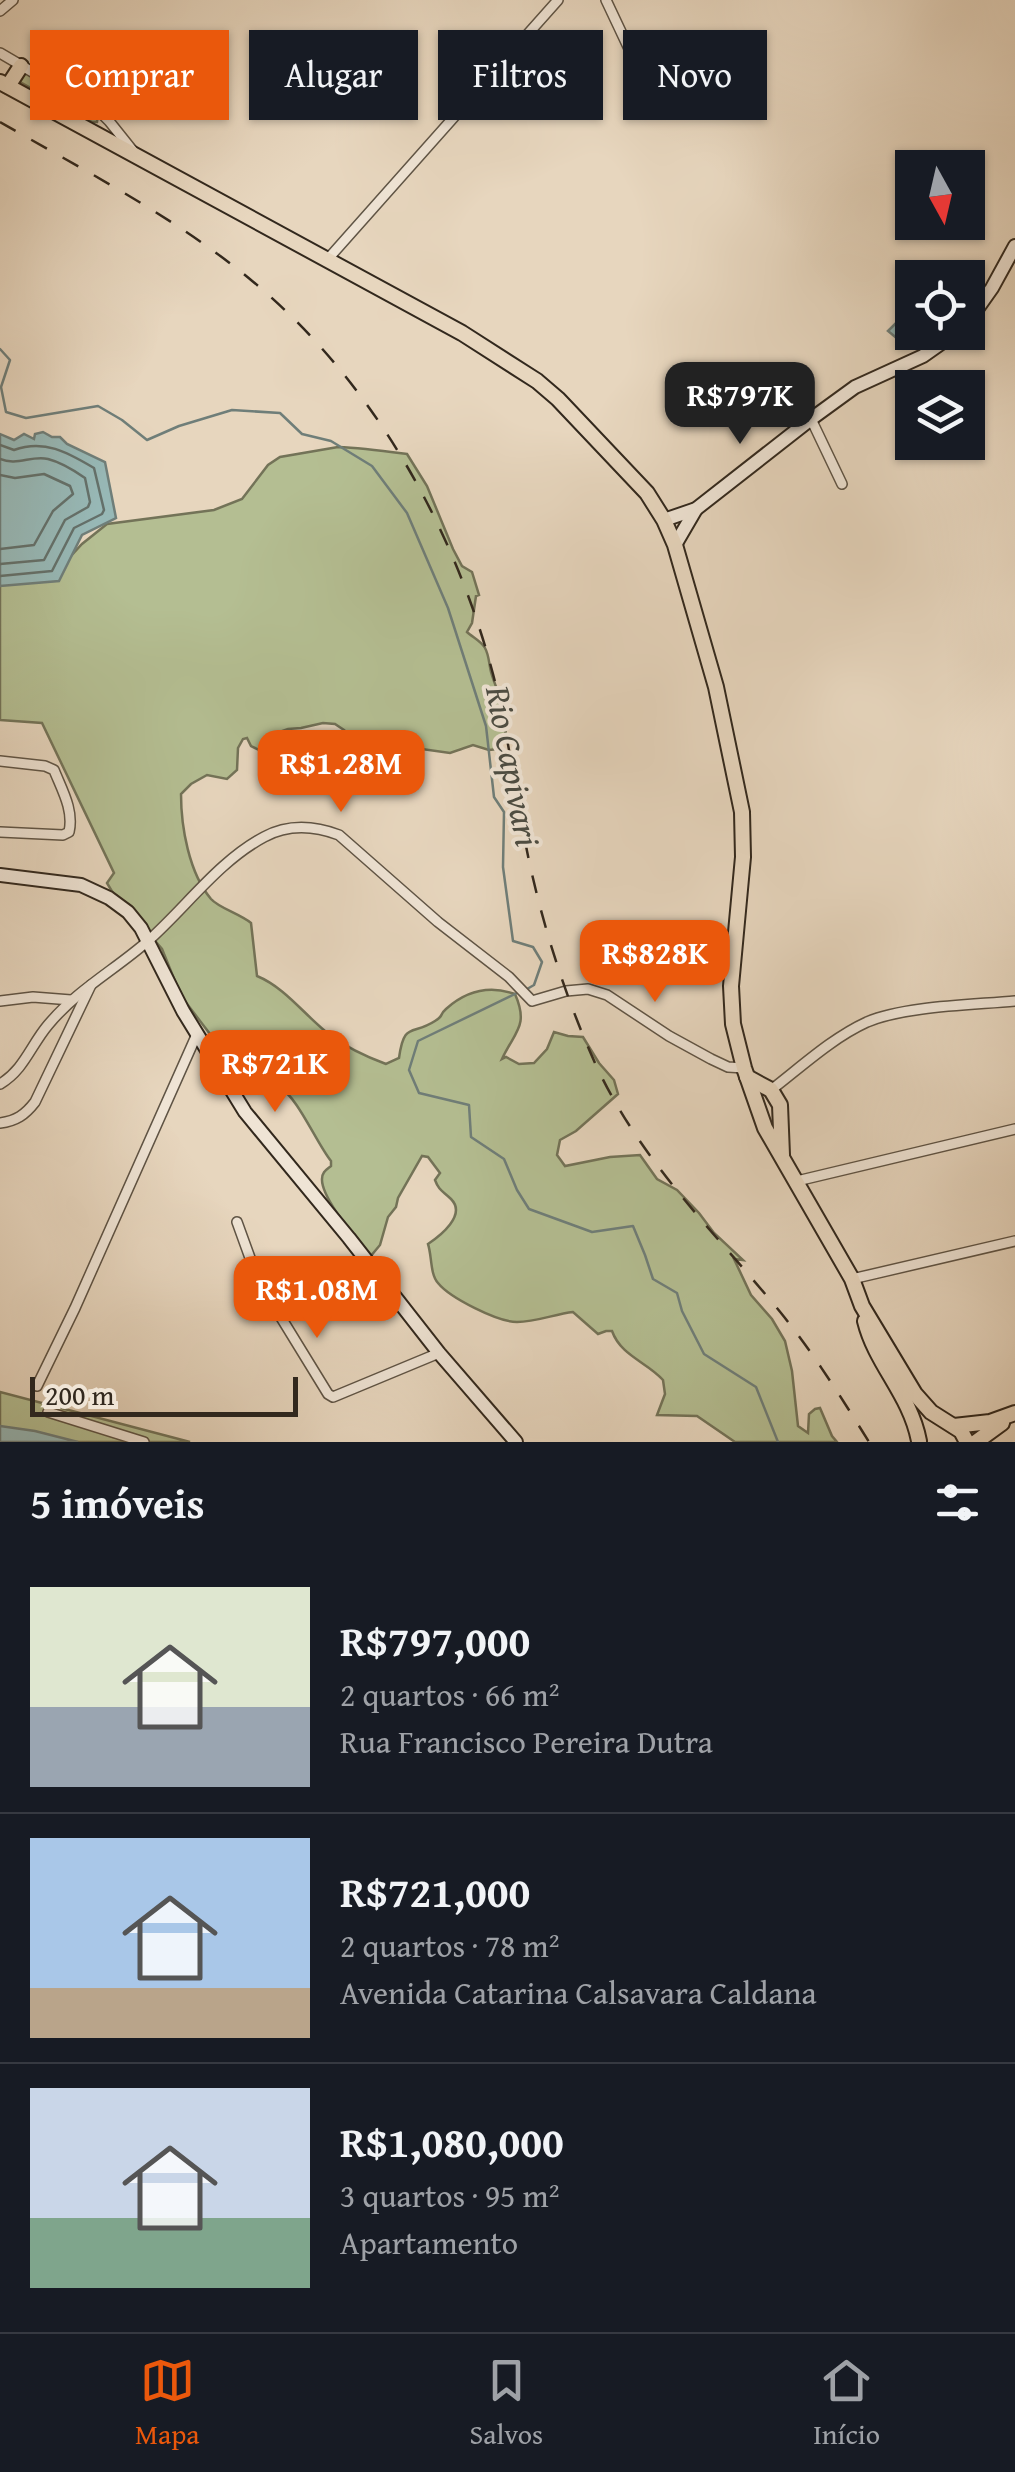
<!DOCTYPE html>
<html lang="pt">
<meta charset="utf-8">
<style>
body{margin:0;font-family:"Gentium Book Plus",serif;background:#20242c;color:#f1f3f6;height:100vh;display:flex;flex-direction:column;font-size:38px;white-space:nowrap}
*{box-sizing:border-box;margin:0}
p{font-size:32px;color:#9ea1a6}
.icon{flex:none;width:55px;height:55px;fill:none;stroke:currentColor;stroke-width:2;stroke-linecap:round;stroke-linejoin:round}
.map{position:relative;height:1442px;overflow:hidden}
.details{display:flex;flex-direction:column;background:#171b24;flex:1}
.details>*{flex:none}
.guide{position:absolute;left:30px;top:30px;width:955px;height:90px;display:flex;gap:20px}
.needle{width:65px;rotate:172deg}
.tools{position:absolute;left:895px;top:150px;display:grid;gap:20px}
.tools a{display:grid;place-items:center;width:90px;height:90px;border-radius:0px;background:#171b24;box-shadow:0 2px 8px #0004;font-size:50px}
.scale{position:absolute;left:30px;bottom:25px;width:268px;box-sizing:border-box;padding-left:10px;border:5px solid #32281d;border-top:0;font-size:28px;line-height:35px;white-space:nowrap;color:#32281d;-webkit-text-stroke:8px #efe4d5;paint-order:stroke}
.price{position:absolute;translate:-50% -85px;padding:0 22px;border-radius:20px;background:#ea580c;color:#fff;font-size:32px;line-height:65px;filter:drop-shadow(0 2px 5px #0008)}
.price::after{content:'';position:absolute;left:50%;top:60px;width:30px;height:22px;margin-left:-15px;background:inherit;clip-path:polygon(0 0,100% 0,50% 100%)}
.price.active{background:#222;color:#fff}
ul{padding:0;list-style:none}
li{display:flex;align-items:center;gap:30px;height:250px;padding:0 30px}
li+li{border-top:2px solid #363941}
li span{display:grid;place-items:center;flex:none;width:280px;height:200px;border-radius:0px;color:#555}
li>.icon{margin-inline-start:auto}
span .icon{width:120px;height:120px;fill:#fffc;stroke-width:1}
li b{font-size:42px}
h2{display:flex;justify-content:space-between;align-items:center;height:120px;padding:0 30px;font-size:42px}
.tag{padding:0 35px;border-radius:0px;background:#171b24;box-shadow:0 2px 8px #0004;font-size:35px;line-height:90px}
.tag.active{background:#ea580c;color:#fff}
.dock{display:flex;justify-content:space-around;align-items:center;height:140px;border-top:2px solid #363941;background:#171b24;font-size:28px;color:#9ea1a6}
.dock a{display:grid;justify-items:center;gap:5px}
.dock .active{color:#ea580c}
.map>svg:first-child{display:block}
.green{fill:#b4be92;stroke:#737358;stroke-width:2.5}
.water{fill:#97b8b6;stroke:#6f7e79;stroke-width:2.5}
.lines{fill:none;stroke-linecap:round;stroke-linejoin:round}
.shore{stroke:#64706a;stroke-width:2.5}
.stream{stroke:#6f7e79;stroke-width:2.5}
.street-casing{stroke:#5f5445;stroke-width:12}
.secondary-casing{stroke:#32281d;stroke-width:16}
.primary-casing{stroke:#32281d;stroke-width:18}
.street{stroke:#efe4d5;stroke-width:9}
.secondary{stroke:#efe4d5;stroke-width:12}
.primary{stroke:#e7d6be;stroke-width:14}
.rail{stroke:#32281d;stroke-width:2.5;stroke-dasharray:18 18;stroke-linecap:butt}
.labels{text-anchor:middle;stroke-width:8;stroke-linejoin:round;paint-order:stroke}
.water-label{font-size:35px;font-style:italic;fill:#4b4c43;stroke:#efe4d5}
</style>
<div class="map">
<svg width="1015" height="1442" viewBox="0 0 1015 1442">
<rect width="100%" height="100%" fill="#e7d6be"/>
<filter id="stains"><feTurbulence type="fractalNoise" baseFrequency=".002" numOctaves="4"/><feColorMatrix values="0 0 0 0 .2 0 0 0 0 .09 0 0 0 0 .02 0 0 0 .5 -.17"/></filter>
<radialGradient id="worn" r=".72"><stop offset=".6" stop-color="#630" stop-opacity="0"/><stop offset="1" stop-color="#630" stop-opacity=".3"/></radialGradient>
<g class="green">
<path d="M26 73 98 115 97 122H92L20 82 18 77Z"/>
<path d="M338 447C362 448 384 451 407 454L427 486 453 549 462 566 472 572 479 595 476 596 472 623 467 632C472 637 481 641 485 648 489 655 489 664 491 672 498 697 517 725 498 749L489 750 473 745 450 753 422 749 413 752 392 744 378 758 373 759 344 730 335 724 323 723 301 728 288 729 268 736 259 750 251 746 247 738 243 739 238 748 237 770 227 779 207 775 191 784 181 794C181 827 189 873 211 899 219 908 240 914 251 923L257 976C286 988 305 1016 330 1035 346 1047 367 1057 386 1064L399 1058C404 1021 412 1036 435 1021 445 1015 438 1016 446 1009 466 991 489 985 515 994 529 1026 515 1031 502 1059L506 1057 519 1064 534 1063 547 1049 554 1032 568 1036 583 1037 599 1063 614 1080 618 1094 576 1131 560 1140 557 1155 565 1166 610 1157 640 1155 657 1179 677 1190 699 1213 714 1233 743 1260 734 1259 751 1295 772 1319 785 1341 792 1371 798 1426 808 1433 809 1414 815 1409 820 1408 832 1436 837 1442H735L697 1416 657 1415 665 1394 663 1380C647 1362 621 1356 612 1331H606L598 1334 573 1312C555 1314 536 1322 517 1322 498 1322 450 1298 438 1283 430 1274 432 1256 428 1244 440 1236 467 1215 451 1199 443 1191 439 1191 435 1180L440 1173 428 1157 422 1156 398 1198 396 1207 388 1217 380 1245 370 1257C358 1241 321 1198 322 1179 322 1172 326 1170 331 1166V1161C317 1144 297 1096 280 1088 269 1082 252 1084 240 1085L232 1079 213 1038 181 996 162 949 143 927 123 910 107 883 114 873 42 723 0 720V571L68 559 82 544 107 524 214 510 242 499 268 465 280 457Z"/>
<path d="M0 1392 190 1442H0Z"/>
</g>
<g class="water">
<path d="M906 313 912 314V332L917 333 899 340 888 331Z"/>
<path d="M43 432 52 437H60L67 444 105 462 116 518 82 535 59 581 0 586V434L14 440 24 434 34 439 35 434Z"/>
<path d="M0 1426 35 1431 78 1442H0Z"/>
</g>
<g class="lines">
<g class="shore">
<path d="M0 445 14 450C44 439 67 452 94 468L104 510 102 514 74 528 52 571 0 576"/>
<path d="M0 459C17 466 32 455 48 459 60 462 75 471 85 478L90 502 88 507 65 520 44 560 0 564"/>
<path d="M0 475 15 478 44 474 70 486 73 494 53 511 34 545 0 549"/>
</g>
<g class="stream">
<path d="M0 349 10 360 1 387 6 412 26 418 98 406 122 420 147 440 179 426 232 410 280 413 302 434 331 441 372 466 407 513 448 608 486 726 494 797 504 812 503 867 513 941 533 947 542 962 534 985 527 989"/>
<path d="M519 992 418 1041 409 1070 419 1093 469 1105 471 1137 504 1159 517 1190 529 1209 592 1232 633 1226 645 1255 653 1279 677 1293 682 1311 704 1354 756 1387 778 1442"/>
</g>
<defs>
<g id="street">
<path d="M606 0 656 106"/>
<path d="M0 11 13 0"/>
<path d="M0 53 99 111 109 121 133 151"/>
<path d="M327 260 558 0"/>
<path d="M811 419 842 484"/>
<path d="M0 761 45 766 54 770C62 790 74 810 69 832L63 835 0 832"/>
<path d="M0 1001 33 997 71 1000"/>
<path d="M0 1084C24 1070 31 1045 48 1025 78 989 115 970 149 940 187 906 219 861 264 837 288 824 315 826 339 835L438 922 509 977 532 1001 566 991 588 989 607 995 669 1036 711 1059 728 1067 744 1068"/>
<path d="M771 1090C801 1067 832 1038 867 1022 905 1006 972 1005 1015 1001"/>
<path d="M0 1123C16 1121 25 1115 35 1102L91 985"/>
<path d="M797 1181 1015 1129"/>
<path d="M237 1222 258 1280 328 1394 333 1397 439 1353"/>
<path d="M852 1279 1015 1241"/>
<path d="M37 1386 75 1308 197 1034"/>
<path d="M48 1412 144 1442"/>
</g>
<g id="secondary">
<path d="M968 322 992 288 1015 246"/>
<path d="M664 520 696 509 811 419 855 387 923 356 957 332"/>
<path d="M675 545 696 509"/>
<path d="M0 875 81 885 109 898 128 912 141 928 183 1011 245 1112 349 1238 439 1353 516 1442"/>
</g>
<g id="primary">
<path d="M0 82 462 333 537 381 558 399 647 493 664 520 675 545 716 687 742 812 743 857 731 986 733 1024 744 1068 765 1128 852 1279 862 1306 915 1394 931 1412 961 1431 967 1442"/>
<path d="M8 86 21 66"/>
<path d="M747 1077 771 1090 780 1105 782 1155"/>
<path d="M865 1321C876 1365 910 1394 919 1441"/>
<path d="M954 1426 990 1422 1015 1413"/>
<path d="M976 1442 1002 1423"/>
</g>
</defs>
<use href="#street" class="street-casing"/>
<use href="#secondary" class="secondary-casing"/>
<use href="#primary" class="primary-casing"/>
<use href="#street" class="street"/>
<use href="#secondary" class="secondary"/>
<use href="#primary" class="primary"/>
<path class="rail" d="M0 122C85 171 175 217 251 280 371 379 453 524 493 674 508 732 515 792 527 851 542 924 565 996 595 1063 640 1161 714 1231 781 1313 814 1354 841 1397 869 1442"/>
</g>
<g class="labels">
<g class="water-label">
<text transform="translate(513 766) rotate(79)" y="12">Rio Capivari</text>
</g>
</g>
<rect width="100%" height="100%" filter="url(#stains)"/>
<rect width="100%" height="100%" fill="url(#worn)"/>
</svg>
<div class="tools">
<a><svg class="needle" viewBox="-14 -14 28 28"><path d="M0-13l5 13h-10z" fill="#e53935"/><path d="M0 13l5-13h-10z" fill="#9ea1a6"/></svg></a>
<a><svg class="icon" aria-label="locate" viewBox="0 0 24 24"><circle cx="12" cy="12" r="6"/><path d="M12 2v4M12 18v4M2 12h4M18 12h4"/></svg></a>
<a><svg class="icon" aria-label="layers" viewBox="0 0 24 24"><path d="M12 4l9 5-9 5-9-5zM3 14l9 5 9-5"/></svg></a>
</div>
<div class="scale">200 m</div>
<b class="price active" style="left:740px;top:447px">R$797K</b>
<b class="price" style="left:341px;top:815px">R$1.28M</b>
<b class="price" style="left:655px;top:1005px">R$828K</b>
<b class="price" style="left:275px;top:1115px">R$721K</b>
<b class="price" style="left:317px;top:1341px">R$1.08M</b>
<div class="guide">
<a class="tag active">Comprar</a>
<a class="tag">Alugar</a>
<a class="tag">Filtros</a>
<a class="tag">Novo</a>
</div>
</div>
<section class="details">
<h2>5 imóveis<svg class="icon" aria-label="filters" viewBox="0 0 24 24"><path d="M4 7h16M4 17h16"/><circle cx="9" cy="7" r="2"/><circle cx="15" cy="17" r="2"/></svg></h2>
<ul>
<li><span style="background:linear-gradient(#dfe7d0 60%,#9aa5b1 0)"><svg class="icon" aria-label="home" viewBox="0 0 24 24"><path d="M3 11l9-7 9 7M6 9v11h12V9"/></svg></span><div><b>R$797,000</b><p>2 quartos · 66 m²</p><p>Rua Francisco Pereira Dutra</p></div></li>
<li><span style="background:linear-gradient(#a9c7e8 75%,#b9a48a 0)"><svg class="icon" aria-label="home" viewBox="0 0 24 24"><path d="M3 11l9-7 9 7M6 9v11h12V9"/></svg></span><div><b>R$721,000</b><p>2 quartos · 78 m²</p><p>Avenida Catarina Calsavara Caldana</p></div></li>
<li><span style="background:linear-gradient(#c9d6e8 65%,#7fa58c 0)"><svg class="icon" aria-label="home" viewBox="0 0 24 24"><path d="M3 11l9-7 9 7M6 9v11h12V9"/></svg></span><div><b>R$1,080,000</b><p>3 quartos · 95 m²</p><p>Apartamento</p></div></li>
</ul>
</section>
<nav class="dock">
<a class="active"><svg class="icon" aria-label="map" viewBox="0 0 24 24"><path d="M3 6l6-2 6 2 6-2v14l-6 2-6-2-6 2zM9 4v14M15 6v14"/></svg>Mapa</a>
<a><svg class="icon" aria-label="saved" viewBox="0 0 24 24"><path d="M7 4h10v16l-5-4-5 4z"/></svg>Salvos</a>
<a><svg class="icon" aria-label="home" viewBox="0 0 24 24"><path d="M3 11l9-7 9 7M6 9v11h12V9"/></svg>Início</a>
</nav>
